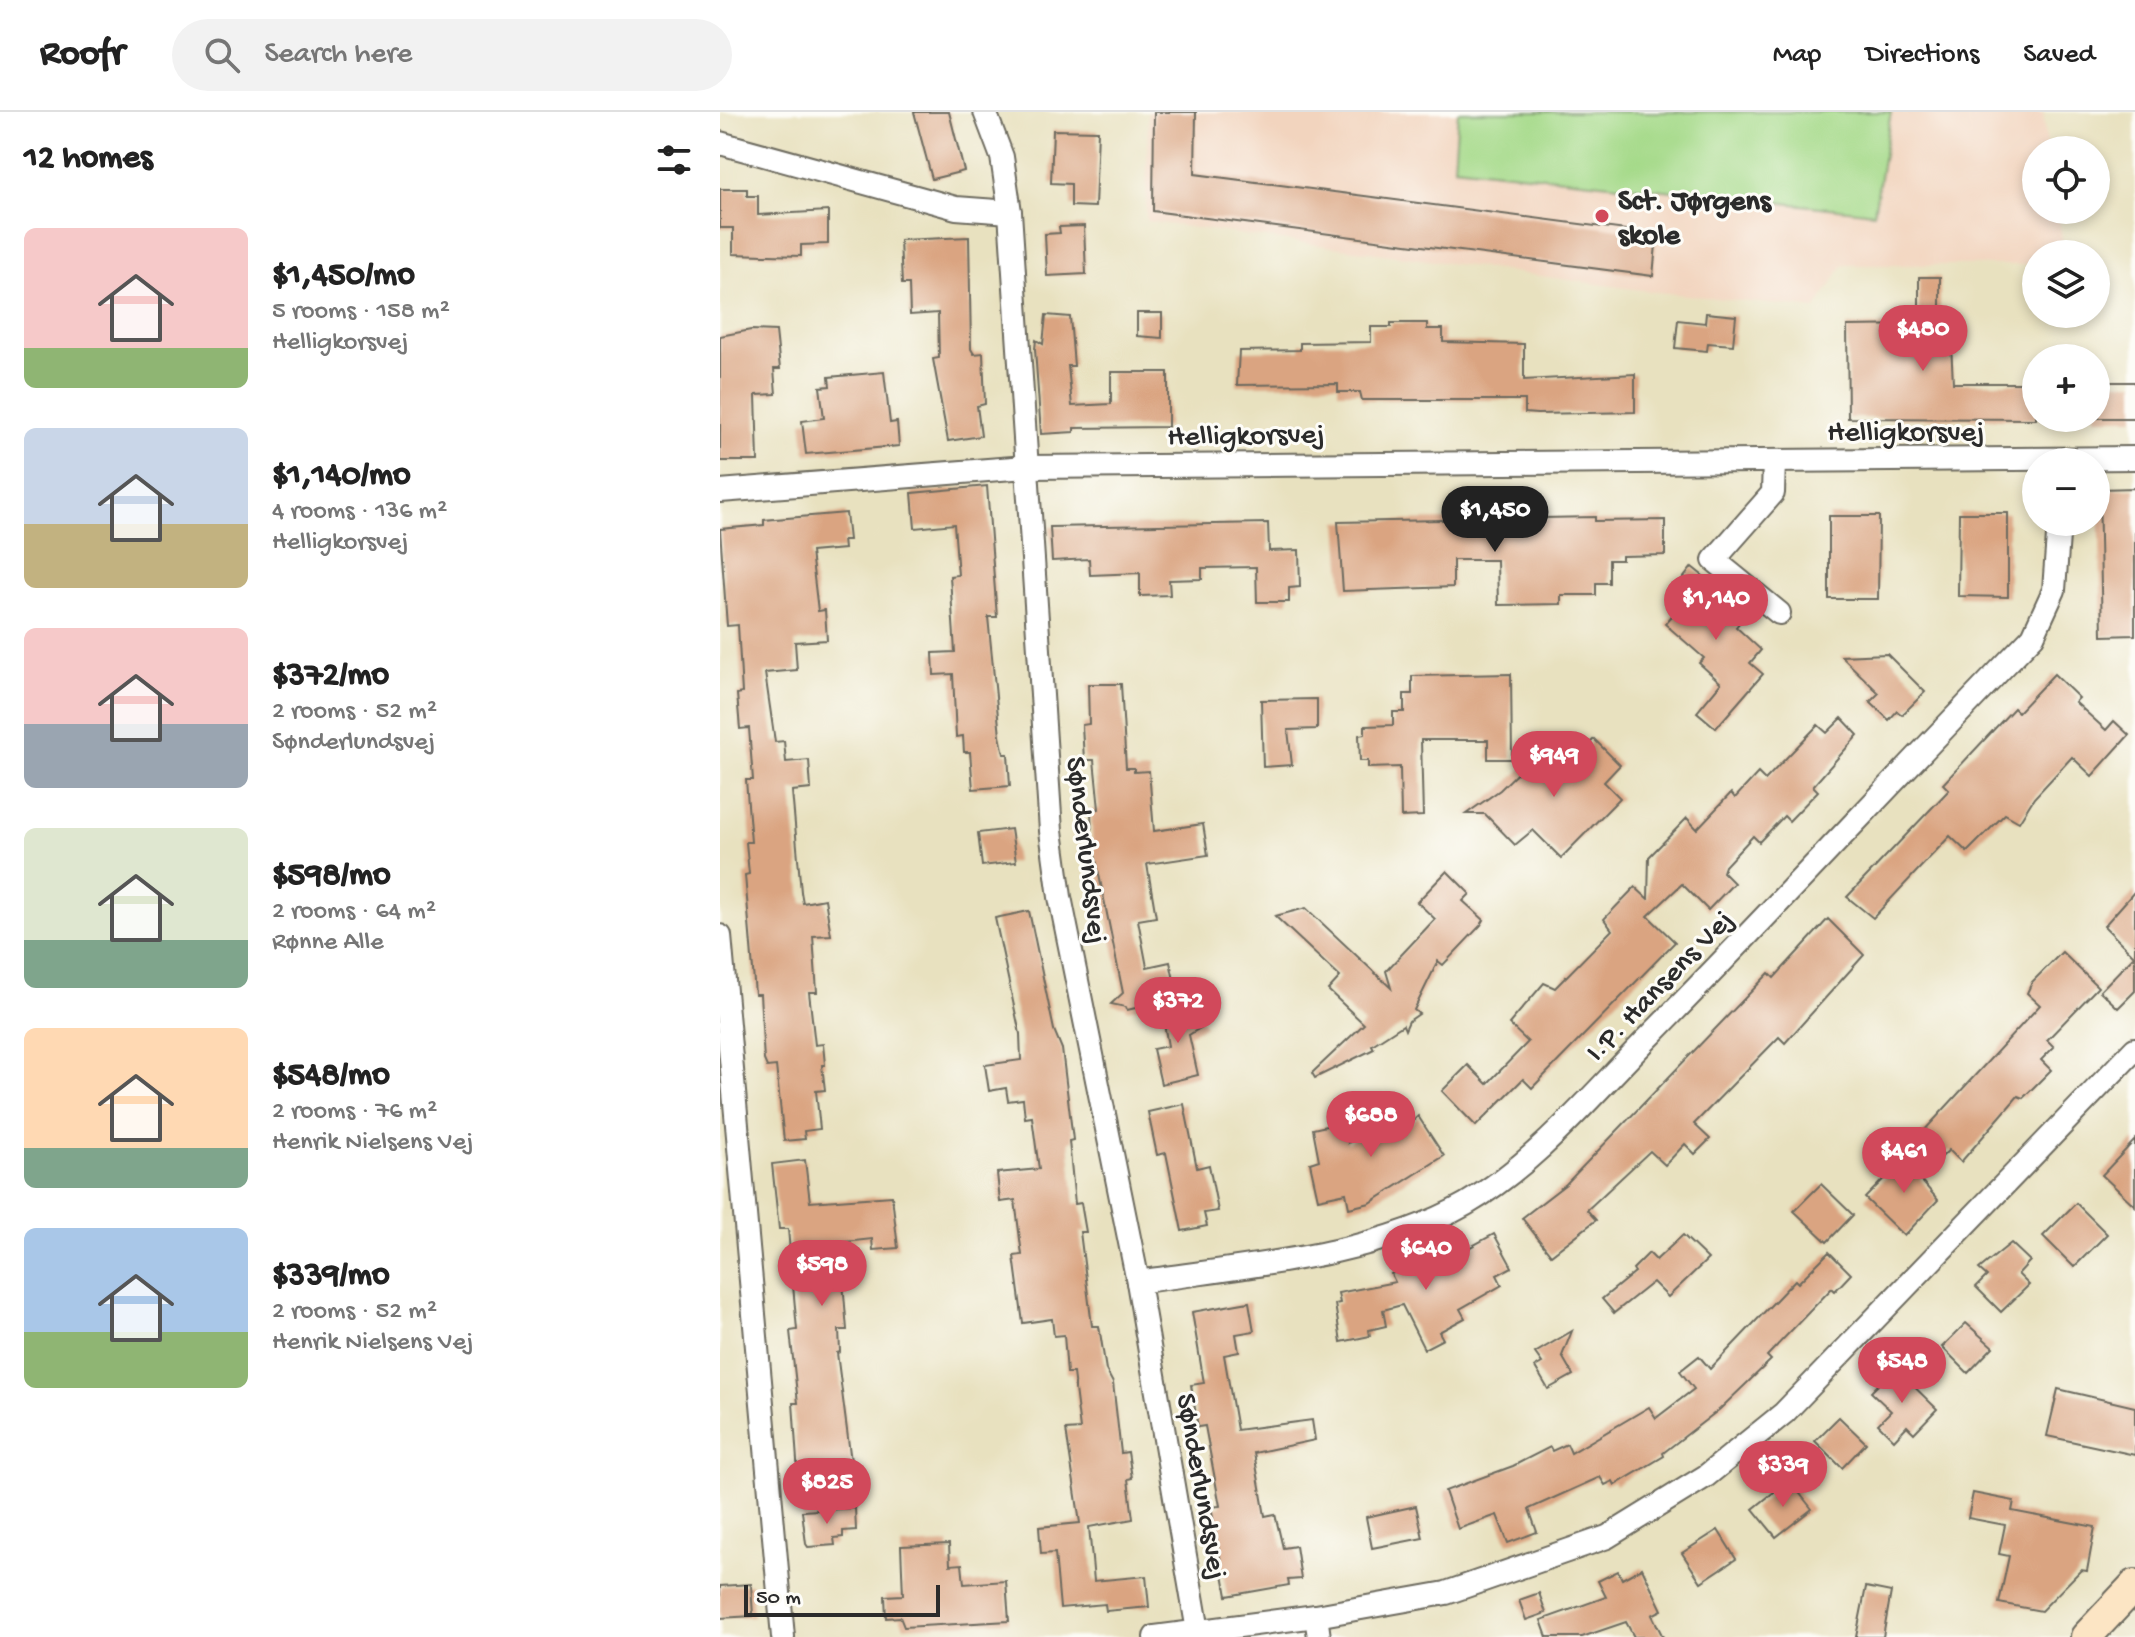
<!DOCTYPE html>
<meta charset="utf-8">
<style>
body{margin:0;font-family:"Gochi Hand",sans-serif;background:#f2f2f2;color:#222;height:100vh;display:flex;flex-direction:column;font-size:30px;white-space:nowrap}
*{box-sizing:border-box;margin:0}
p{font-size:26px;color:#767676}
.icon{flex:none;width:44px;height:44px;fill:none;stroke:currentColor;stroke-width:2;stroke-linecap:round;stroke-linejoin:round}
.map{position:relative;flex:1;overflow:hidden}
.side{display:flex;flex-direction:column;background:#fff;width:720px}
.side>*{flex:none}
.tools{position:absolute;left:1302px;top:24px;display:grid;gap:16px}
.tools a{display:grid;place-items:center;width:88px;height:88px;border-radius:50%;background:#fff;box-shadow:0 4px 12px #0003;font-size:40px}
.scale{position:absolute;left:24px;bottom:20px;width:196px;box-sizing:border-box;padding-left:8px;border:4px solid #2b2b2b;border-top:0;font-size:22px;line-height:28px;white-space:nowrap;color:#2b2b2b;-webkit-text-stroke:6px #fdfcf7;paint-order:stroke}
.price{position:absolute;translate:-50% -68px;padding:0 18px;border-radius:28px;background:#d1495b;color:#fff;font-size:26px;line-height:52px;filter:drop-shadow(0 2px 4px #0008)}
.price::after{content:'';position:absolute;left:50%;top:48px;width:24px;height:18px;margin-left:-12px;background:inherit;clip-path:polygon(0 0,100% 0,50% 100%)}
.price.on{background:#222;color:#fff}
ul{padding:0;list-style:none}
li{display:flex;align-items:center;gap:24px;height:200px;padding:0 24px}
li span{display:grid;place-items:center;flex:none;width:224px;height:160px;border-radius:12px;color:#555}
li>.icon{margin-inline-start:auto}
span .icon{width:96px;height:96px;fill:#fffc;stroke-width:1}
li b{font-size:34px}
h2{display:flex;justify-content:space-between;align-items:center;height:96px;padding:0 24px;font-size:34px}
header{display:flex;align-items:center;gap:48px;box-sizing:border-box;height:112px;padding:0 40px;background:#fff;border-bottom:2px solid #e0e0e0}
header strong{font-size:38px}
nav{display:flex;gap:44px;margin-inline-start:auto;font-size:28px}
.search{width:560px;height:72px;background:#f2f2f2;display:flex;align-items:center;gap:20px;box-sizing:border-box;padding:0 28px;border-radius:44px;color:#767676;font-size:30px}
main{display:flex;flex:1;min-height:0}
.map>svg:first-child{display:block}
.built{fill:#f2d4be}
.green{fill:#a6da8a;stroke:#68825a;stroke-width:2}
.building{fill:#daa481}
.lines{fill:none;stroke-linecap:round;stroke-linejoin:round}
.street-casing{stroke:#6d6b5f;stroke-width:26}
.secondary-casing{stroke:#6d6b5f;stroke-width:34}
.street{stroke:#fff;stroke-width:22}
.secondary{stroke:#fce5c4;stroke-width:30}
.poi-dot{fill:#d1495b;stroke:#fdfcf7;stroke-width:3}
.labels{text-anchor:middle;stroke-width:6;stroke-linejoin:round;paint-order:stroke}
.poi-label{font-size:30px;font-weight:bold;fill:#2b2b2b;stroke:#fdfcf7;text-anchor:start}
.street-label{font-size:30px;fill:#2b2b2b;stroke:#fdfcf7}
</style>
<header>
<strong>Roofr</strong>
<div class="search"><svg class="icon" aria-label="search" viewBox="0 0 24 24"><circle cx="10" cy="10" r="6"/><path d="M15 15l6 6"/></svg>Search here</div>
<nav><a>Map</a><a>Directions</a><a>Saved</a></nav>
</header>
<main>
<section class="side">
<h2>12 homes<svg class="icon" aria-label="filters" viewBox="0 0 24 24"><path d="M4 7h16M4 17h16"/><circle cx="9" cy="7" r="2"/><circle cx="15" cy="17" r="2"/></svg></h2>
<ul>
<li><span style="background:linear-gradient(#f6c9c9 75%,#8fb573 0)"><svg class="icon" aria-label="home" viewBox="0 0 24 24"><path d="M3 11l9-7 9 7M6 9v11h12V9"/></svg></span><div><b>$1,450/mo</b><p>5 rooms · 158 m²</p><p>Helligkorsvej</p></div></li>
<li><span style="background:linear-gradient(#c9d6e8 60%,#c2b280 0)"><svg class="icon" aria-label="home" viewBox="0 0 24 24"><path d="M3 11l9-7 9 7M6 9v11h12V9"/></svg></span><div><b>$1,140/mo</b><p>4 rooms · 136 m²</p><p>Helligkorsvej</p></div></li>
<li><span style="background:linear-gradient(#f6c9c9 60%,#9aa5b1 0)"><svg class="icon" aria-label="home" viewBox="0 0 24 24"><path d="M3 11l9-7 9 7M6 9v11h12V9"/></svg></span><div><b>$372/mo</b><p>2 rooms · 52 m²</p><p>Sønderlundsvej</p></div></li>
<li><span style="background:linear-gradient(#dfe7d0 70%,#7fa58c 0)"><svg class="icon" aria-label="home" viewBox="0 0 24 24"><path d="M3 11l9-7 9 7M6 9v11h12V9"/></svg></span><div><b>$598/mo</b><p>2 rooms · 64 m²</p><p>Rønne Alle</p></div></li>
<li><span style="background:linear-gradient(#ffd9b3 75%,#7fa58c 0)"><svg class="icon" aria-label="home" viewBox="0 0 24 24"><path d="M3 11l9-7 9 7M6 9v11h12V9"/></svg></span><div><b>$548/mo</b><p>2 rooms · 76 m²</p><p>Henrik Nielsens Vej</p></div></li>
<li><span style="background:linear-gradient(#a9c7e8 65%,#8fb573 0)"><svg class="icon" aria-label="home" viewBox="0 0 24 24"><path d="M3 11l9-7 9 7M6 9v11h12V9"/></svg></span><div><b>$339/mo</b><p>2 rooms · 52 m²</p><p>Henrik Nielsens Vej</p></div></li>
</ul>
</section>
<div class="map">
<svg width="1415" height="1525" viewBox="0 0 1415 1525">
<rect width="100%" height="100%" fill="#fdfcf7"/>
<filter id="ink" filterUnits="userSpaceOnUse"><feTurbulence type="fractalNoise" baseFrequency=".0125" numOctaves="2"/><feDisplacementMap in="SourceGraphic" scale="16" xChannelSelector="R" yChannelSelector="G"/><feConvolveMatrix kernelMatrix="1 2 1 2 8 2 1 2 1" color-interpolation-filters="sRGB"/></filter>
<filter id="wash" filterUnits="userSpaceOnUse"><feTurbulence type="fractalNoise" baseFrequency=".006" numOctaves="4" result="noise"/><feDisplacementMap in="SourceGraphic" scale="32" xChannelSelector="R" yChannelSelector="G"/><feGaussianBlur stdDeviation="1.8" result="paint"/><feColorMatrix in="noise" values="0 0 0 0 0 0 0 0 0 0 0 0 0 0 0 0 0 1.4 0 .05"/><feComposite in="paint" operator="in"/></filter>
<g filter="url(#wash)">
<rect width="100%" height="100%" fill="#e8e1bf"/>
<path class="built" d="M428 0H1323L1328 38H1316V98H1338L1344 142H1316V153H1123L1096 197 928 179 426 109Z"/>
<path class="green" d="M738 0H1171L1154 101 734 55Z"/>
<g id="blocks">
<g class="building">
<path d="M194 0H229L244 59 212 67Z"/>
<path d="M434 0H476L475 62 937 122 933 164 433 99Z"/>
<path d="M333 18 378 19 375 95 351 94V72L331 71Z"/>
<path d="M0 77H27V84H38V103L108 99V132L81 133V144L13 142V116H0Z"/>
<path d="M364 114 366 162 327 164 325 122 340 121 339 115Z"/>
<path d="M249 125 251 237 254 242 263 241 265 292 257 294 261 324 228 329 213 247 219 246 218 201 190 203 189 172H182L180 128Z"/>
<path d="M1199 165H1220V213H1230L1233 271H1316V307L1128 306 1127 214 1199 213Z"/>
<path d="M417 201H442V226L417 224Z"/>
<path d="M986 201 1016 204 1013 233 988 231 987 239 955 236 958 208 985 211Z"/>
<path d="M326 203 350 205 354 254H348L352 294 391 292V260H448V315L354 316V320L321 322 315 237 316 228 323 232Z"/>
<path d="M671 211H707V217H723V230L804 232V268L915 262V300L817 302 805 301V288H642L640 280H618V272L517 273 519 239 580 238V231L651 230V215H671Z"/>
<path d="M31 218 56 219 60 257H54L56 282 36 283 38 349H0V224Z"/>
<path d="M164 260 170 311 177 310 179 334 86 342 82 309 104 306 100 275 110 274 109 265Z"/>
<rect x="1376" y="270" width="39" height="36"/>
<path d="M267 374 277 505H268L280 624 284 642H288L290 674 253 677 250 640H244L243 624 236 625 233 562 214 563 213 541 235 540 230 464 238 463 234 412 195 416 192 381Z"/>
<path d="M1415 376V523L1382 524 1379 377Z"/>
<path d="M126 401 129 428H123L124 437 91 440 98 499 105 498 107 528 75 530 77 558 45 561 55 630 64 629 66 650 89 648 91 677 72 679 81 780 83 791 105 787 111 823 93 824 97 880H89L95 933 103 932 105 953H102L105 978 96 979 100 1017 84 1019 85 1027 64 1029 56 954 47 955 44 948 40 882H35L25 763 29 762 26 730H31L26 668H33L29 616 20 617 17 582 22 581 18 513 7 514 0 417 44 413V408Z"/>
<path d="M1239 401H1288V485L1238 484Z"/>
<path d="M1109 404H1159L1158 487H1109Z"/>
<path d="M875 405V409L945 408V443L902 444V448H889V471H876V483H841V492L778 493 777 448H733V475L623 479 618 410Z"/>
<path d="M548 411 549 439 579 438 580 475 569 476V490H537L536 455 482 456V467L449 468 450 483 420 484V461L370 463 369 447 332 449 330 415Z"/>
<path d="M972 455 1028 500 1016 515 1041 538 1030 551 1043 562 996 616 977 600 1001 571 979 551 984 546 945 512 964 490 952 481Z"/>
<path d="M1167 542 1205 580 1182 603 1177 599 1169 608 1150 590 1159 581 1121 544Z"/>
<path d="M791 562 792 647H768V628H701L703 704 681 705 680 655 648 656V649H640L639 623 645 622V614L673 613V600H684V582H692V564Z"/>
<path d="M1334 562 1359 586 1355 590 1386 618 1394 609 1409 623 1372 664 1352 645 1314 686 1299 710 1285 702 1247 740 1230 724 1153 806 1127 785 1229 678 1223 672 1294 596 1298 600Z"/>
<path d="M368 572H401L406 656H414V660L429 659 434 719 483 712 488 743 427 752 436 805 418 808 427 855 450 850 458 886 407 898 406 895 391 892 403 881 372 728 371 698 379 697 374 648H364L362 613 369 612Z"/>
<path d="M597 587V617L568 618 572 653 543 655 541 588Z"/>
<path d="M1122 606 1138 623 1093 674 1098 679 1069 709 1064 704 1039 730 1033 724 1005 754 1003 760 1014 771 988 798 962 772 928 804 955 830 812 976 803 967 756 1014 722 979 748 953 767 972 808 930 789 912 824 871 835 876 892 818 884 807 915 775 928 787 929 745 967 706 977 717 1011 681 1015 686 1038 661 1045 668 1098 613 1107 621Z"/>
<path d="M874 627 900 653 884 670 900 686 841 746 813 718 795 733 765 702H746L780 678 819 640 842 660Z"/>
<path d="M291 717 296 750 262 754 258 721Z"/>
<path d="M727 759 750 782 743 789 764 808 761 813 723 853 718 849 694 898 699 902 689 909 685 918 683 913 652 933 654 937 595 966 592 961 644 912 608 878 620 865 555 804 586 796 671 876 666 859 715 807 697 790Z"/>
<path d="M1415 779V879L1398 896 1380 879 1414 844 1384 814Z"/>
<path d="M309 799 334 918 342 937 353 1028 349 1029 355 1092 361 1091 366 1120H360L372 1214H379L386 1258 393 1271 401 1341 408 1340 412 1366 408 1367 413 1407 369 1415 374 1469 426 1464 429 1495 386 1499 385 1492 340 1496 335 1441 321 1442 319 1415 360 1411 346 1318 360 1317 353 1261H347L344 1223 334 1224 332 1207 303 1211 294 1144 302 1143 295 1088 280 1090 277 1061 319 1057 312 1005 305 1006 303 987 288 989 286 976 269 979 265 953 301 948 300 922 275 806Z"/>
<path d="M1108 807 1144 843 1065 931 1059 925 974 1012 990 1027 975 1042 965 1032 945 1053 930 1039 867 1098 876 1108 831 1143 802 1106 846 1072 1049 861 1054 866Z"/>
<path d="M1342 840 1378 875 1327 928 1334 935 1321 948 1331 958 1303 986 1298 984 1241 1050 1229 1038 1214 1052 1201 1022 1320 893 1307 881 1312 870Z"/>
<path d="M470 889 485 913 469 923 478 963 441 972 433 937 448 934 443 906Z"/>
<path d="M464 992 477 1056 489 1053 498 1099 484 1101 487 1114 462 1119 446 1041 437 1043 428 1000Z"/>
<path d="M677 998 688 1014 698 1004 724 1044 650 1091 629 1096 626 1081 598 1087 590 1051 599 1048 593 1017 624 1010 628 1031Z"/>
<path d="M1415 1028V1094L1382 1063Z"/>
<path d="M1191 1039 1209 1058 1200 1067 1218 1088 1184 1124 1145 1086Z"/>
<path d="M85 1048 90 1090 172 1084 178 1136 153 1138 152 1127 107 1132 110 1172 123 1170 127 1218H119L120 1240 117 1241 132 1357 78 1363 73 1291H78L70 1219 77 1218 68 1117H59L52 1052Z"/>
<path d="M1101 1072 1133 1103 1107 1130 1074 1099Z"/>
<path d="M1356 1091 1387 1122 1354 1155 1323 1124Z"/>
<path d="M774 1122 792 1155 777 1163 782 1173 740 1197 745 1206 719 1220 723 1227 704 1237 682 1193 663 1198 666 1214 649 1218 650 1224 621 1230 615 1192 620 1191 618 1181 675 1170 671 1162 703 1145 705 1149 741 1131 745 1138Z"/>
<path d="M963 1123 988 1147 948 1185 933 1170 894 1201 882 1187 915 1160 913 1157 929 1141 936 1148Z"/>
<path d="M1291 1131 1310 1149 1298 1162 1309 1173 1281 1200 1256 1175 1267 1164 1259 1157Z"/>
<path d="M1109 1140 1131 1162 1115 1179 1112 1176 1047 1244 1051 1248 1000 1297 943 1341 944 1344 895 1373 893 1369 885 1373 880 1365 809 1397 817 1420 788 1431 777 1403 738 1417 725 1379 793 1354 830 1335 832 1339 847 1332 851 1341 929 1295 936 1306 974 1277 960 1259 979 1244 990 1257 1075 1168 1078 1171Z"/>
<path d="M529 1190 534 1219 516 1222 519 1240 504 1243 517 1318 592 1308 595 1328 534 1341 545 1404 555 1402 563 1436 576 1434 581 1467 568 1468 569 1473 507 1484 491 1395 500 1394 485 1314 478 1315 471 1273 484 1271 472 1200Z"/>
<path d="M1246 1211 1273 1235 1248 1261 1222 1235Z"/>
<path d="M852 1219 842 1244 853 1263 828 1277 815 1255 822 1251 815 1241Z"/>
<path d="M1175 1256 1217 1297 1194 1321 1187 1314 1174 1328 1158 1312 1171 1299 1151 1280Z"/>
<path d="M1338 1277 1415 1295V1343L1327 1324Z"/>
<path d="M1119 1305 1146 1331 1122 1356 1095 1329Z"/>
<path d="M1069 1368 1092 1397 1056 1425 1033 1397Z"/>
<path d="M1253 1381 1294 1389 1292 1399 1375 1415 1367 1459 1361 1458 1321 1499 1279 1491 1289 1444 1279 1442 1285 1413 1248 1406Z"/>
<path d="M696 1394 703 1426 652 1436 646 1405Z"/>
<path d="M135 1396 136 1418 123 1419V1425L114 1426 115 1433 88 1435 86 1432 82 1399Z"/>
<path d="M998 1418 1016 1447 981 1470 962 1441Z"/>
<path d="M229 1432 230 1453 242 1452 244 1472 286 1469 289 1509 184 1515 180 1505 166 1506 165 1484 183 1483 181 1434Z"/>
<path d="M922 1456 942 1498 932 1503 943 1525H914L906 1510 862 1525H827L821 1508 886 1485 878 1469 898 1459 902 1467Z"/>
<path d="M31 1472 33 1504 0 1506V1474Z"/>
<path d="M1146 1475 1171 1480 1163 1525H1136Z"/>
<path d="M819 1481 826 1501 806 1508 799 1488Z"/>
</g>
</g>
</g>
<g filter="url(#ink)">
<use href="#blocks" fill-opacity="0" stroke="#6d6b5f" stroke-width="2"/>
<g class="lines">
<defs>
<g id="street">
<path d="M265 0 282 45 290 100 331 719 340 785 418 1170 479 1525"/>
<path d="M0 31 236 96 290 100"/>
<path d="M1054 349 1053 381 994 448 1059 501"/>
<path d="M0 379 306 355 1415 346"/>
<path d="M0 824 63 1525"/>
<path d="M418 1170C523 1154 653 1145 746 1092 818 1050 874 980 933 921 1061 790 1185 656 1313 524L1334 478 1339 410"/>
<path d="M596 1504 599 1525"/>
<path d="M435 1525 596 1504 726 1481 887 1425 986 1364 1064 1301 1415 937"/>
</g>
<path id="secondary" d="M1366 1525 1415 1473"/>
</defs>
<use href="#street" class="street-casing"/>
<use href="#secondary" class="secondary-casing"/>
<use href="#street" class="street"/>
<use href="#secondary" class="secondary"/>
</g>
</g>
<circle class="poi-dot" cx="882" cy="104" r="8"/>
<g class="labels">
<g class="poi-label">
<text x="898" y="97">Sct. Jørgens<tspan x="898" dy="34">skole</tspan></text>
</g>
<g class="street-label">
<text x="1186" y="328">Helligkorsvej</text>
<text transform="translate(526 321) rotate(-1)" y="10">Helligkorsvej</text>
<text transform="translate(369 738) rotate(83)" y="10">Sønderlundsvej</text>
<text transform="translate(938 872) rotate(-46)" y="10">I.P. Hansens Vej</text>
<text transform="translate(484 1374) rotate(80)" y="10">Sønderlundsvej</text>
</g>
</g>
</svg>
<div class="tools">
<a><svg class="icon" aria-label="locate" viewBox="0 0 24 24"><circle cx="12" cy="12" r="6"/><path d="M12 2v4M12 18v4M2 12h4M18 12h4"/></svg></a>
<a><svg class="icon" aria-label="layers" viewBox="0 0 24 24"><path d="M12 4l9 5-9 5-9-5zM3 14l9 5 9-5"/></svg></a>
<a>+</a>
<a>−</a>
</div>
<div class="scale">50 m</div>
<b class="price" style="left:1203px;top:261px">$480</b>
<b class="price on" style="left:775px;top:442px">$1,450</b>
<b class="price" style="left:996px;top:530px">$1,140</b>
<b class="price" style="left:834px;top:687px">$949</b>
<b class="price" style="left:458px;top:933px">$372</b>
<b class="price" style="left:651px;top:1047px">$688</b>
<b class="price" style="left:1184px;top:1083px">$461</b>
<b class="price" style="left:706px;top:1180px">$640</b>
<b class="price" style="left:102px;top:1196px">$598</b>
<b class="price" style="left:1182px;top:1293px">$548</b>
<b class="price" style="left:1063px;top:1397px">$339</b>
<b class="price" style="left:107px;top:1414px">$825</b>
</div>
</main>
